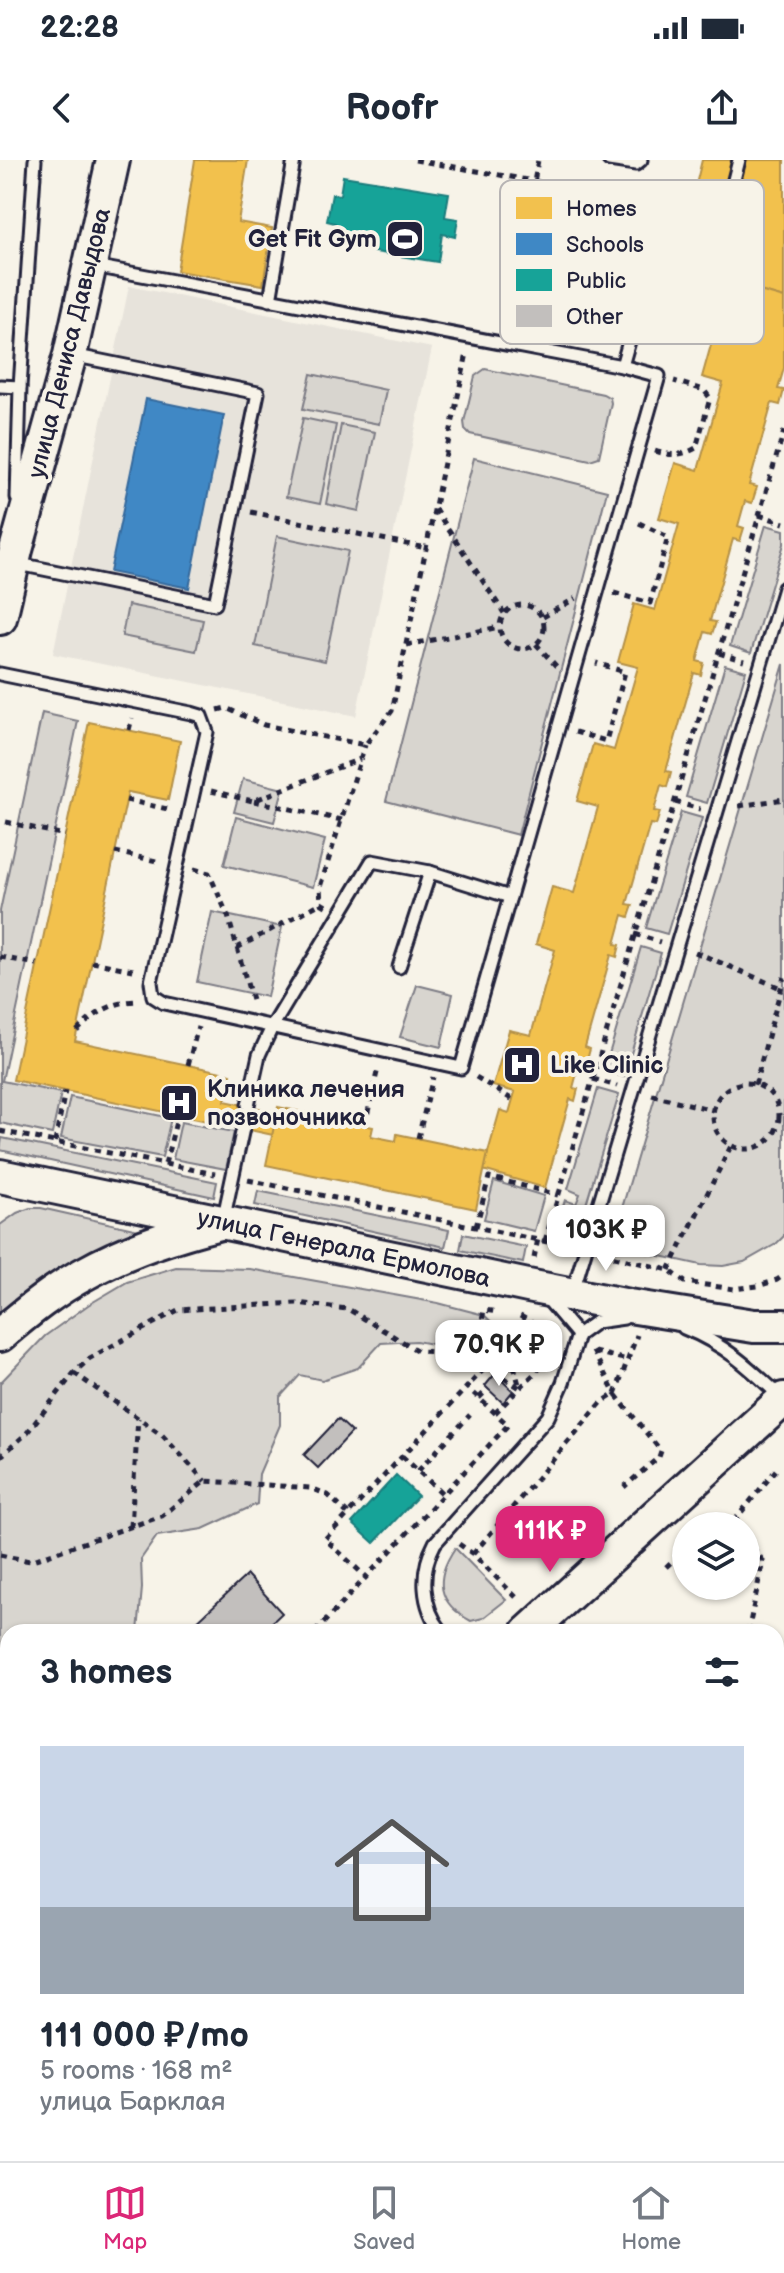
<!DOCTYPE html>
<meta charset="utf-8">
<style>
body{margin:0;font-family:"Balsamiq Sans",sans-serif;background:#f2f2f3;color:#1f2937;height:100vh;display:flex;flex-direction:column;font-size:30px;white-space:nowrap}
*{box-sizing:border-box;margin:0}
p{font-size:26px;color:#747a83}
.icon{flex:none;width:44px;height:44px;fill:none;stroke:currentColor;stroke-width:2;stroke-linecap:round;stroke-linejoin:round}
.map{position:relative;flex:1;overflow:hidden}
.drawer{position:absolute;left:0px;top:1464px;width:784px;height:538px;display:flex;flex-direction:column;background:#fff;border-radius:24px 24px 0 0;box-shadow:0 2px 6px #0004}
.drawer>*{flex:none}
.fabs{position:absolute;left:672px;top:1352px;display:grid;gap:16px}
.fabs a{display:grid;place-items:center;width:88px;height:88px;border-radius:50%;background:#fff;box-shadow:0 2px 6px #0004;font-size:40px}
.price{position:absolute;translate:-50% -68px;padding:0 18px;border-radius:16px;background:#fff;color:#222;font-size:26px;line-height:52px;filter:drop-shadow(0 2px 4px #0008)}
.price::after{content:'';position:absolute;left:50%;top:48px;width:24px;height:18px;margin-left:-12px;background:inherit;clip-path:polygon(0 0,100% 0,50% 100%)}
.price.on{background:#db2777;color:#fff}
ul{padding:0;list-style:none}
li{display:grid;align-content:center;gap:16px;height:424px;padding:0 40px}
li+li{border-top:2px solid #e0e1e3}
li span{display:grid;place-items:center;height:248px;border-radius:0px;color:#555}
li>.icon{margin-inline-start:auto}
span .icon{width:144px;height:144px;fill:#fffc;stroke-width:1}
li b{font-size:34px}
h2{display:flex;justify-content:space-between;align-items:center;height:96px;padding:0 40px;font-size:34px}
.status{display:flex;justify-content:space-between;align-items:center;height:56px;padding:0 40px;background:#fff;direction:ltr}
.status svg{height:22px;fill:currentColor}
header{display:flex;justify-content:space-between;align-items:center;height:104px;padding:0 40px;background:#fff;font-size:36px;font-weight:600}
.tab-bar{display:flex;justify-content:space-around;align-items:center;height:112px;border-top:2px solid #e0e1e3;background:#fff;font-size:22px;color:#747a83}
.tab-bar a{display:grid;justify-items:center;gap:4px}
.tab-bar .on{color:#db2777}
.map>svg:first-child{display:block}
.built{fill:#e7e3db}
.green{fill:#d8d5cf;stroke:#7d7c85;stroke-width:2}
.homes{fill:#f2c14e;stroke:#b49148;stroke-width:2}
.schools{fill:#3f88c5;stroke:#36699c;stroke-width:2}
.public{fill:#17a398;stroke:#1a7c7c;stroke-width:2}
.building{fill:#c2bfbd;stroke:#22223b;stroke-width:2}
.lines{fill:none;stroke-linecap:round;stroke-linejoin:round}
.lane-casing{stroke:#22223b;stroke-width:17}
.secondary-casing{stroke:#22223b;stroke-width:38}
.primary-casing{stroke:#22223b;stroke-width:42}
.path{stroke:#22223b;stroke-width:5;stroke-dasharray:6 6;stroke-linecap:butt}
.lane{stroke:#f7f3e8;stroke-width:11}
.secondary{stroke:#f7f3e8;stroke-width:32}
.primary{stroke:#f7f3e8;stroke-width:36}
.labels{text-anchor:middle;stroke-width:8;stroke-linejoin:round;paint-order:stroke}
.poi-label{font-size:24px;font-weight:bold;fill:#22223b;stroke:#f7f3e8;text-anchor:start}
.street-label{font-size:24px;fill:#22223b;stroke:#f7f3e8}
.key{fill:#f7f3e8;stroke:#b7b4b4;stroke-width:2}
.key-label{font-size:22px;fill:#22223b}
</style>
<div class="status"><b>22:28</b><svg viewBox="0 0 49 12"><path d="M0 12V9h3v3zM5 12V6h3v6zM10 12V3h3v9zM15 12V0h3v12zM26 1h20v11H26zM47 4h2v5h-2z"/></svg></div>
<header><svg class="icon" aria-label="back" viewBox="0 0 24 24"><path d="M15 5l-7 7 7 7"/></svg>Roofr<svg class="icon" aria-label="share" viewBox="0 0 24 24"><path d="M12 15V3M7 8l5-5 5 5M5 13v7h14v-7"/></svg></header>
<div class="map">
<svg width="784" height="2001" viewBox="0 0 784 2001">
<rect width="100%" height="100%" fill="#f7f3e8"/>
<filter id="ink" filterUnits="userSpaceOnUse"><feTurbulence type="fractalNoise" baseFrequency=".0125" numOctaves="2"/><feDisplacementMap in="SourceGraphic" scale="16" xChannelSelector="R" yChannelSelector="G"/><feConvolveMatrix kernelMatrix="1 2 1 2 8 2 1 2 1" color-interpolation-filters="sRGB"/></filter>
<g filter="url(#ink)">
<g class="built">
<path d="M129 126 432 188 356 556 53 494Z"/>
<path d="M186 1994H519L517 2001H187Z"/>
</g>
<g class="green">
<path d="M485 209 603 234 610 238 611 243 599 297 590 300 470 274 465 269 464 262 475 216Z"/>
<path d="M311 214 386 230 379 264 303 249Z"/>
<path d="M303 258 336 265 320 344 286 337Z"/>
<path d="M341 265 375 272 359 351 326 344Z"/>
<path d="M474 298 607 331 518 675 386 641Z"/>
<path d="M766 365 784 370V384L751 493 730 486Z"/>
<path d="M277 376 348 391 325 501 255 486Z"/>
<path d="M128 445 203 460 196 491 122 476Z"/>
<path d="M784 504V1076L776 1084 744 1102 723 1106 701 1105 611 1085Z"/>
<path d="M725 505 746 511 707 643 686 637Z"/>
<path d="M42 553 78 561 2 921 61 933 52 974 0 963V751Z"/>
<path d="M243 619 283 629 274 662 234 652Z"/>
<path d="M681 652 702 658 667 774 646 768Z"/>
<path d="M236 657 325 680 313 727 224 705Z"/>
<path d="M212 752 282 767 267 837 197 822Z"/>
<path d="M641 787 661 793 624 917 604 911Z"/>
<path d="M417 825 453 834 441 887 400 877Z"/>
<path d="M598 929 619 935 577 1074 556 1068 565 1040 576 1044 580 1034 568 1029Z"/>
<path d="M70 937 171 958 162 997 61 978Z"/>
<path d="M181 962 234 972 226 1009 173 999Z"/>
<path d="M2 978 217 1022 214 1037 0 990Z"/>
<path d="M494 1021 544 1036 534 1071 484 1059Z"/>
<path d="M258 1031 449 1070 445 1087 255 1045Z"/>
<path d="M30 1048H41L143 1071 65 1106 31 1129 0 1157V1065L17 1053Z"/>
<path d="M463 1074 526 1087 523 1103 460 1090Z"/>
<path d="M176 1107 250 1109 438 1143 484 1155 497 1167 503 1182 486 1197 464 1190 416 1181 381 1183 358 1208 322 1220 300 1215 280 1237V1265L259 1314 257 1344 203 1369 157 1376 141 1399 142 1428 138 1472H8V1743L0 1747V1223L45 1176 88 1145 127 1122Z"/>
<path d="M455 1388 506 1440 483 1458 471 1461C437 1443 434 1419 455 1388Z"/>
<path d="M784 1756V1953L776 1976V1794Z"/>
</g>
<g class="homes">
<path d="M195 0H248L238 62 272 68 263 125 177 111Z"/>
<path d="M702 0H784V138L749 128 738 166 718 160 719 153 667 140 686 62 715 69 718 56 690 49Z"/>
<path d="M749 128 784 138V208L778 229 784 230 780 245 772 243 749 325 757 327 752 343 745 341 738 366 744 368 740 381 733 379 710 461 716 462 712 474 705 472 697 501 704 503 701 515 694 513 666 611 671 612 667 627 661 625 654 651 660 652 656 665 650 664 627 744 633 745 629 757 623 755 615 784 620 785 617 797 611 795 585 887 590 889 587 900 581 898 573 928 578 929 575 941 570 939 545 1028 483 1010 500 950 509 953 515 932 493 926 509 870 531 875 555 790 536 784 552 727 574 733 598 647 577 641 593 584 614 590 638 507 618 502 634 444 655 450 679 364 659 358 675 303 698 310 723 223 702 217 718 160 738 166Z"/>
<path d="M89 562 180 581 168 640 128 632 75 881 231 914 225 941 277 952 273 975 13 920Z"/>
<path d="M278 947 373 967 371 976 396 981 397 974 488 993 476 1049 266 1005Z"/>
</g>
<path class="schools" d="M146 239 224 255 189 428 110 412Z"/>
<g class="public">
<path d="M343 16 449 33 445 57 458 59 455 77 442 74 438 102 331 85 335 63 327 61 332 34 340 35Z"/>
<path d="M396 1315 418 1336 374 1383 352 1363Z"/>
</g>
<g class="building">
<path d="M495 1214 513 1231 503 1243 485 1226Z"/>
<path d="M338 1259 352 1272 318 1308 304 1295Z"/>
<path d="M247 1415 282 1453 262 1472H201L194 1464Z"/>
</g>
<g class="lines">
<defs>
<g id="lane">
<path d="M609 0 636 4 641 0"/>
<path d="M739 0 723 63 747 69"/>
<path d="M270 140 294 0"/>
<path d="M622 206 656 86"/>
<path d="M0 226 20 227"/>
<path d="M17 338 20 227 35 0"/>
<path d="M14 403 215 444 258 233 72 195"/>
<path d="M0 514 191 553 201 556 207 572 151 822 153 836 164 843 461 908 659 216 622 206 94 106"/>
<path d="M399 807 430 712"/>
<path d="M248 945 259 895 272 867 372 701 430 712 510 737"/>
<path d="M223 1061 243 968"/>
<path d="M573 1131 784 428"/>
<path d="M545 1138 550 1142 578 1175"/>
<path d="M684 1168C725 1184 751 1209 783 1239"/>
<path d="M442 1472C421 1446 420 1411 435 1383L548 1257 563 1223 578 1175 596 1162 624 1158"/>
<path d="M0 1873 8 1865"/>
<path d="M98 1994 100 2001"/>
</g>
<g id="secondary">
<path d="M0 458 16 390 70 195 113 0"/>
<path d="M0 1016 528 1126 629 1146 754 1166H784"/>
<path d="M0 1175C27 1152 54 1130 86 1113 125 1091 176 1074 220 1063"/>
<path d="M528 1472 784 1239"/>
<path d="M0 1994 8 1986"/>
</g>
<g id="primary">
<path d="M776 1641 784 1604"/>
<path d="M692 2001 695 1994"/>
</g>
</defs>
<use href="#lane" class="lane-casing"/>
<use href="#secondary" class="secondary-casing"/>
<use href="#primary" class="primary-casing"/>
<g class="path">
<path d="M415 0 590 31 706 60"/>
<path d="M526 66 538 0"/>
<path d="M596 184 636 43"/>
<path d="M655 291C670 296 682 296 696 288L709 242 710 238 704 230 674 221"/>
<path d="M435 349 504 453"/>
<path d="M251 352 426 388"/>
<path d="M759 355 784 363"/>
<path d="M614 433 650 443 668 377 635 361"/>
<circle cx="522" cy="467" r="22"/>
<path d="M543 457 576 438"/>
<path d="M536 484 557 507"/>
<path d="M406 485 500 467"/>
<path d="M719 493 744 501"/>
<path d="M218 550 226 548 264 565 365 585 392 551 467 193"/>
<path d="M129 570 132 558"/>
<path d="M575 572 606 581 625 512 596 503"/>
<path d="M211 631 253 641 360 599"/>
<path d="M126 640 172 650"/>
<path d="M254 641 342 660"/>
<path d="M675 642 700 649"/>
<path d="M739 646 784 639"/>
<path d="M6 662 65 675"/>
<path d="M115 692 161 702"/>
<path d="M194 709 209 713 228 756 253 844"/>
<path d="M326 746 321 743 320 727 365 585"/>
<path d="M635 774 660 782"/>
<path d="M237 788 321 743"/>
<path d="M695 792 783 829"/>
<path d="M0 797 37 804"/>
<path d="M92 802 138 811"/>
<path d="M77 871C95 853 113 841 139 841"/>
<path d="M188 905 198 867"/>
<path d="M476 917 513 940"/>
<path d="M593 919 617 926"/>
<circle cx="746" cy="956" r="33"/>
<path d="M755 925 784 817"/>
<path d="M652 935 713 950"/>
<path d="M365 965 378 908"/>
<path d="M0 971 215 1014"/>
<path d="M418 978 433 917"/>
<path d="M55 982 65 931"/>
<path d="M165 1004 178 954"/>
<path d="M248 1020 567 1086"/>
<path d="M476 1067 489 1017 558 1035"/>
<path d="M545 1081 784 271"/>
<path d="M602 1094 669 1110 685 1122 734 1129 758 1126 777 1120 784 1115"/>
<path d="M534 1098 538 1079"/>
<path d="M669 1110 731 986"/>
<path d="M520 1156 539 1166 546 1182 556 1185"/>
<path d="M593 1191 615 1234 637 1175"/>
<path d="M594 1192 628 1200"/>
<path d="M476 1194 484 1150 498 1152"/>
<path d="M514 1206 520 1228 486 1207Z"/>
<path d="M74 1213 162 1275 205 1321"/>
<path d="M479 1238 488 1229"/>
<path d="M495 1253 551 1197"/>
<path d="M402 1296 444 1335"/>
<path d="M0 1297 26 1274 74 1213 90 1198 178 1150 297 1143 348 1149 418 1191 476 1194 486 1207 467 1227"/>
<path d="M418 1311 470 1255"/>
<path d="M723 1366 734 1361 776 1310"/>
<path d="M131 1367 138 1258"/>
<path d="M746 1377 763 1401 748 1472"/>
<path d="M459 1384 473 1394 518 1439"/>
<path d="M473 1394 602 1242 615 1234 661 1291 659 1297 624 1327"/>
<path d="M0 1395 30 1401 162 1356 205 1321 311 1328 328 1335 348 1354"/>
<path d="M666 1407 686 1388"/>
<path d="M315 1472 508 1265 467 1227 325 1379 366 1417"/>
</g>
<use href="#lane" class="lane"/>
<use href="#secondary" class="secondary"/>
<use href="#primary" class="primary"/>
</g>
</g>
<defs>
<symbol id="stadium-square" viewBox="-11 -11 22 22"><rect x="-9" y="-9" width="18" height="18" rx="4" fill="#22223b" stroke="#f7f3e8"/><path d="M0-5a6.5 5 0 1 0 0 10a6.5 5 0 1 0 0-10ZM-3.5-1.8h7v3.6h-7Z" fill="#fff"/></symbol>
<symbol id="hospital-square" viewBox="-11 -11 22 22"><rect x="-9" y="-9" width="18" height="18" rx="4" fill="#22223b" stroke="#f7f3e8"/><path d="M-5-5h3v3.5h4V-5h3V5h-3V1.5h-4V5h-3Z" fill="#fff"/></symbol>
</defs>
<g fill-rule="evenodd">
<use href="#stadium-square" x="383" y="57" width="44" height="44"/>
<use href="#hospital-square" x="500" y="883" width="44" height="44"/>
<use href="#hospital-square" x="157" y="921" width="44" height="44"/>
</g>
<g class="labels">
<g class="poi-label">
<text x="377" y="87" text-anchor="end">Get Fit Gym</text>
<text x="550" y="913">Like Clinic</text>
<text x="207" y="937">Клиника лечения<tspan x="207" dy="28">позвоночника</tspan></text>
</g>
<g class="street-label">
<text transform="translate(69 183) rotate(-76)" y="8">улица Дениса Давыдова</text>
<text transform="translate(344 1088) rotate(12)" y="8">улица Генерала Ермолова</text>
</g>
</g>
<rect x="500" y="20" width="264" height="164" rx="12" class="key"/>
<rect x="516" y="37" width="36" height="22" fill="#f2c14e"/>
<rect x="516" y="73" width="36" height="22" fill="#3f88c5"/>
<rect x="516" y="109" width="36" height="22" fill="#17a398"/>
<rect x="516" y="145" width="36" height="22" fill="#c2bfbd"/>
<g class="key-label">
<text x="566" y="56">Homes</text>
<text x="566" y="92">Schools</text>
<text x="566" y="128">Public</text>
<text x="566" y="164">Other</text>
</g>
</svg>
<div class="fabs">
<a><svg class="icon" aria-label="layers" viewBox="0 0 24 24"><path d="M12 4l9 5-9 5-9-5zM3 14l9 5 9-5"/></svg></a>
</div>
<b class="price" style="left:606px;top:1113px">103K ₽</b>
<b class="price" style="left:499px;top:1228px">70.9K ₽</b>
<b class="price on" style="left:550px;top:1414px">111K ₽</b>
<section class="drawer">
<h2>3 homes<svg class="icon" aria-label="filters" viewBox="0 0 24 24"><path d="M4 7h16M4 17h16"/><circle cx="9" cy="7" r="2"/><circle cx="15" cy="17" r="2"/></svg></h2>
<ul>
<li><span style="background:linear-gradient(#c9d6e8 65%,#9aa5b1 0)"><svg class="icon" aria-label="home" viewBox="0 0 24 24"><path d="M3 11l9-7 9 7M6 9v11h12V9"/></svg></span><div><b>111 000 ₽/mo</b><p>5 rooms · 168 m²</p><p>улица Барклая</p></div></li>
</ul>
</section>
</div>
<nav class="tab-bar">
<a class="on"><svg class="icon" aria-label="map" viewBox="0 0 24 24"><path d="M3 6l6-2 6 2 6-2v14l-6 2-6-2-6 2zM9 4v14M15 6v14"/></svg>Map</a>
<a><svg class="icon" aria-label="saved" viewBox="0 0 24 24"><path d="M7 4h10v16l-5-4-5 4z"/></svg>Saved</a>
<a><svg class="icon" aria-label="home" viewBox="0 0 24 24"><path d="M3 11l9-7 9 7M6 9v11h12V9"/></svg>Home</a>
</nav>
